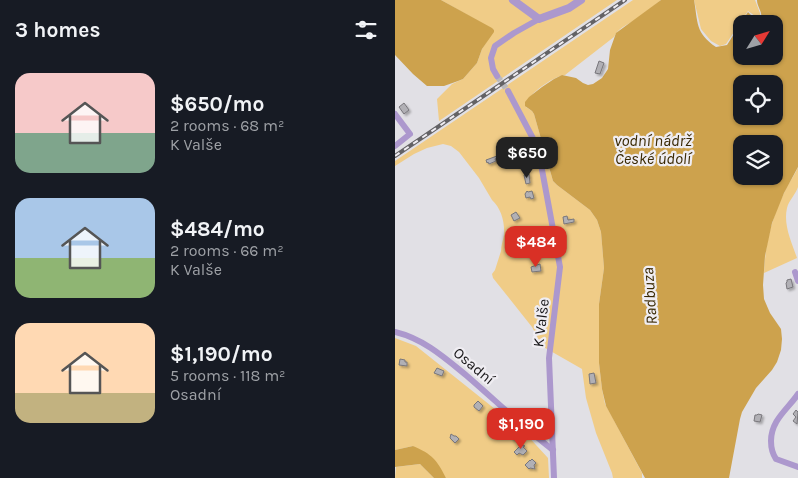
<!DOCTYPE html>
<meta charset="utf-8">
<style>
body{margin:0;font-family:Karla,sans-serif;background:#242831;color:#f1f3f6;height:100vh;display:flex;flex-direction:column;font-size:19px;white-space:nowrap}
*{box-sizing:border-box;margin:0}
p{font-size:16px;color:#9ea1a6}
.icon{flex:none;width:28px;height:28px;fill:none;stroke:currentColor;stroke-width:2;stroke-linecap:round;stroke-linejoin:round}
.map{position:relative;flex:1;overflow:hidden}
.drawer{display:flex;flex-direction:column;background:#171b24;width:395px}
.drawer>*{flex:none}
.needle{width:32px;rotate:53deg}
.fabs{position:absolute;left:338px;top:15px;display:grid;gap:10px}
.fabs a{display:grid;place-items:center;width:50px;height:50px;border-radius:10px;background:#171b24;box-shadow:0 1px 4px #0004;font-size:25px}
.price{position:absolute;translate:-50% -42px;padding:0 11px;border-radius:10px;background:#d93025;color:#fff;font-size:16px;line-height:32px;filter:drop-shadow(0 1px 2px #0008)}
.price::after{content:'';position:absolute;left:50%;top:30px;width:15px;height:11px;margin-left:-8px;background:inherit;clip-path:polygon(0 0,100% 0,50% 100%)}
.price.current{background:#222;color:#fff}
ul{padding:0;list-style:none}
li{display:flex;align-items:center;gap:15px;height:125px;padding:0 15px}
li span{display:grid;place-items:center;flex:none;width:140px;height:100px;border-radius:15px;color:#555}
li>.icon{margin-inline-start:auto}
span .icon{width:60px;height:60px;fill:#fffc;stroke-width:1}
li b{font-size:21px}
h2{display:flex;justify-content:space-between;align-items:center;height:60px;padding:0 15px;font-size:21px}
main{display:flex;flex:1;min-height:0}
.map>svg:first-child{display:block}
.green{fill:#f0cc87}
.water{fill:#cda24d;fill-rule:evenodd}
.building{fill:#b1b0b5;stroke:#78767b;filter:url(#shadow)}
.lines{fill:none;stroke-linecap:round;stroke-linejoin:round}
.minor-tunnel{stroke:#b9b8bc;stroke-width:6;stroke-dasharray:6 3;stroke-linecap:butt}
.minor{stroke:#ac98cd;stroke-width:6}
.tertiary{stroke:#ac98cd;stroke-width:8}
.rail-casing{stroke:#636265;stroke-width:4}
.rail{stroke:#efedf2;stroke-width:2;stroke-dasharray:5.5;stroke-linecap:butt}
.labels{text-anchor:middle;stroke-width:4.5;stroke-linejoin:round;paint-order:stroke}
.street-label{font-size:15px;fill:#181719;stroke:#efedf2}
.water-label{font-size:16px;font-style:italic;fill:#392802;stroke:#efedf2}
</style>
<main>
<section class="drawer">
<h2>3 homes<svg class="icon" aria-label="filters" viewBox="0 0 24 24"><path d="M4 7h16M4 17h16"/><circle cx="9" cy="7" r="2"/><circle cx="15" cy="17" r="2"/></svg></h2>
<ul>
<li><span style="background:linear-gradient(#f6c9c9 60%,#7fa58c 0)"><svg class="icon" aria-label="home" viewBox="0 0 24 24"><path d="M3 11l9-7 9 7M6 9v11h12V9"/></svg></span><div><b>$650/mo</b><p>2 rooms · 68 m²</p><p>K Valše</p></div></li>
<li><span style="background:linear-gradient(#a9c7e8 60%,#8fb573 0)"><svg class="icon" aria-label="home" viewBox="0 0 24 24"><path d="M3 11l9-7 9 7M6 9v11h12V9"/></svg></span><div><b>$484/mo</b><p>2 rooms · 66 m²</p><p>K Valše</p></div></li>
<li><span style="background:linear-gradient(#ffd9b3 70%,#c2b280 0)"><svg class="icon" aria-label="home" viewBox="0 0 24 24"><path d="M3 11l9-7 9 7M6 9v11h12V9"/></svg></span><div><b>$1,190/mo</b><p>5 rooms · 118 m²</p><p>Osadní</p></div></li>
</ul>
</section>
<div class="map">
<svg width="403" height="478" viewBox="0 0 403 478">
<defs>
<filter id="shadow"><feDropShadow dx="2" dy="2" stdDeviation="1" flood-color="#0004"/></filter>
</defs>
<rect width="100%" height="100%" fill="#e1e0e5"/>
<g class="green">
<path d="M46 0H222L44 121 42 99 57 84 68 79 82 63 87 49 99 30Z"/>
<path d="M238 0H266C258 7 249 13 240 20 232 25 223 28 219 37L170 75C160 76 143 88 136 96 133 99 132 103 131 107L137 111 139 114 158 181 162 185 195 210 202 220 206 232 209 268 204 304V363L207 389 210 404 214 411 247 473V478H218L217 473 201 433 191 398 187 369 145 345 142 336 137 327 98 278 97 274 100 270 106 251C106 246 108 240 109 235 110 222 106 208 97 200L84 178 64 152 56 146 48 144 32 148 19 154 0 166V161Z"/>
<path d="M299 0H360L365 13V17L360 16 353 11 331 44 325 46 316 41 306 29Z"/>
<path d="M403 167C403 173 403 181 403 187 401 194 394 200 392 208 388 225 397 243 402 258L369 273C370 244 377 217 390 191 394 182 400 175 403 167Z"/>
<path d="M0 338 21 346 130 433 153 458 154 478H51L18 446 0 450Z"/>
<path d="M25 464 39 478H0L1 467Z"/>
</g>
<g class="water">
<path d="M0 0H46L97 28 99 30V32L87 49 82 63 68 79 63 81 49 86H32L18 74 0 55Z"/>
<path d="M266 0H299C303 22 300 33 321 47L332 45 353 12 362 21 366 19C368 12 362 7 362 0H403V167L389 193 377 223 370 256 368 285 369 299 375 313 386 329 387 339 386 350 382 362 377 370 361 388 347 412 345 419 334 478H250L211 406 207 389 204 363V304L209 268 206 232 202 220 195 210 162 185 158 181 139 114 137 111 130 106V102L134 97 147 87 159 79 167 75 181 78 188 83 193 85 198 84 207 78 213 69 215 50 221 33ZM346 24H379V56H346ZM346 84H379V116H346ZM346 144H379V176H346Z"/>
<path d="M18 446C37 454 42 460 51 478H39L25 464 0 467V450Z"/>
</g>
<g class="building">
<path d="M204 61 209 63 205 74 200 73Z"/>
<path d="M9 103 14 110 9 114 4 107Z"/>
<path d="M119 148 121 155 116 157 113 150Z"/>
<path d="M102 156 103 158 100 159 101 161 94 164 93 162 92 163 91 160Z"/>
<path d="M134 174 135 183 131 184 129 175Z"/>
<path d="M132 191 133 192 137 191 139 198 136 199 135 197 131 198 130 194Z"/>
<path d="M121 212 125 218 119 221 116 215Z"/>
<path d="M172 216 173 220 179 219V222L169 224 168 217Z"/>
<path d="M127 235H132L134 241 128 242Z"/>
<path d="M125 244 128 253 122 254 121 245Z"/>
<path d="M145 264 146 271 137 272 136 267Z"/>
<path d="M396 279 398 287 392 289 391 283 392 282V280Z"/>
<path d="M5 359 10 360V362H12V366L4 365Z"/>
<path d="M42 368 49 371 47 376 39 373Z"/>
<path d="M199 373 201 383 195 384 194 374Z"/>
<path d="M83 401 88 406 84 411 79 407V405Z"/>
<path d="M401 410 403 412 402 424 398 421 401 417 398 414Z"/>
<path d="M363 414 367 415 365 422 359 421 360 415H362Z"/>
<path d="M118 430 124 436 118 440 113 434Z"/>
<path d="M56 434 59 436H61L64 439 60 443 55 438Z"/>
<path d="M126 445 127 446 128 445 130 446 128 447 132 451 128 455 124 453 122 455 119 452Z"/>
<path d="M137 459 141 463 139 465 140 469 135 468 134 469 130 465 135 460V461Z"/>
</g>
<g class="lines">
<path class="minor-tunnel" d="M102 76 113 91"/>
<g class="minor">
<path d="M102 76 98 69 96 58 100 46 119 33 144 19"/>
<path d="M113 91 143 148 165 267 154 358 159 478"/>
<path d="M0 114 15 134 0 146"/>
<path d="M400 272 403 281"/>
<path d="M0 332C29 339 50 358 72 376 101 401 128 427 158 450"/>
<path d="M403 394C393 409 376 420 376 441 376 448 377 453 381 459L403 467"/>
</g>
<path class="tertiary" d="M118 0 144 19 174 8 186 0"/>
<defs>
<path id="rail" d="M0 156 230 0"/>
</defs>
<use href="#rail" class="rail-casing"/>
<use href="#rail" class="rail"/>
</g>
<g class="labels">
<g class="street-label">
<text transform="translate(146 323) rotate(-83)" y="5">K Valše</text>
<text transform="translate(79 366) rotate(40)" y="5">Osadní</text>
</g>
<g class="water-label">
<text x="258" y="146">vodní nádrž<tspan x="258" dy="18">České údolí</tspan></text>
<text transform="translate(254 296) rotate(-94)" y="6">Radbuza</text>
</g>
</g>
</svg>
<div class="fabs">
<a><svg class="needle" viewBox="-14 -14 28 28"><path d="M0-13l5 13h-10z" fill="#e53935"/><path d="M0 13l5-13h-10z" fill="#9ea1a6"/></svg></a>
<a><svg class="icon" aria-label="locate" viewBox="0 0 24 24"><circle cx="12" cy="12" r="6"/><path d="M12 2v4M12 18v4M2 12h4M18 12h4"/></svg></a>
<a><svg class="icon" aria-label="layers" viewBox="0 0 24 24"><path d="M12 4l9 5-9 5-9-5zM3 14l9 5 9-5"/></svg></a>
</div>
<b class="price current" style="left:132px;top:179px">$650</b>
<b class="price" style="left:141px;top:268px">$484</b>
<b class="price" style="left:126px;top:450px">$1,190</b>
</div>
</main>
